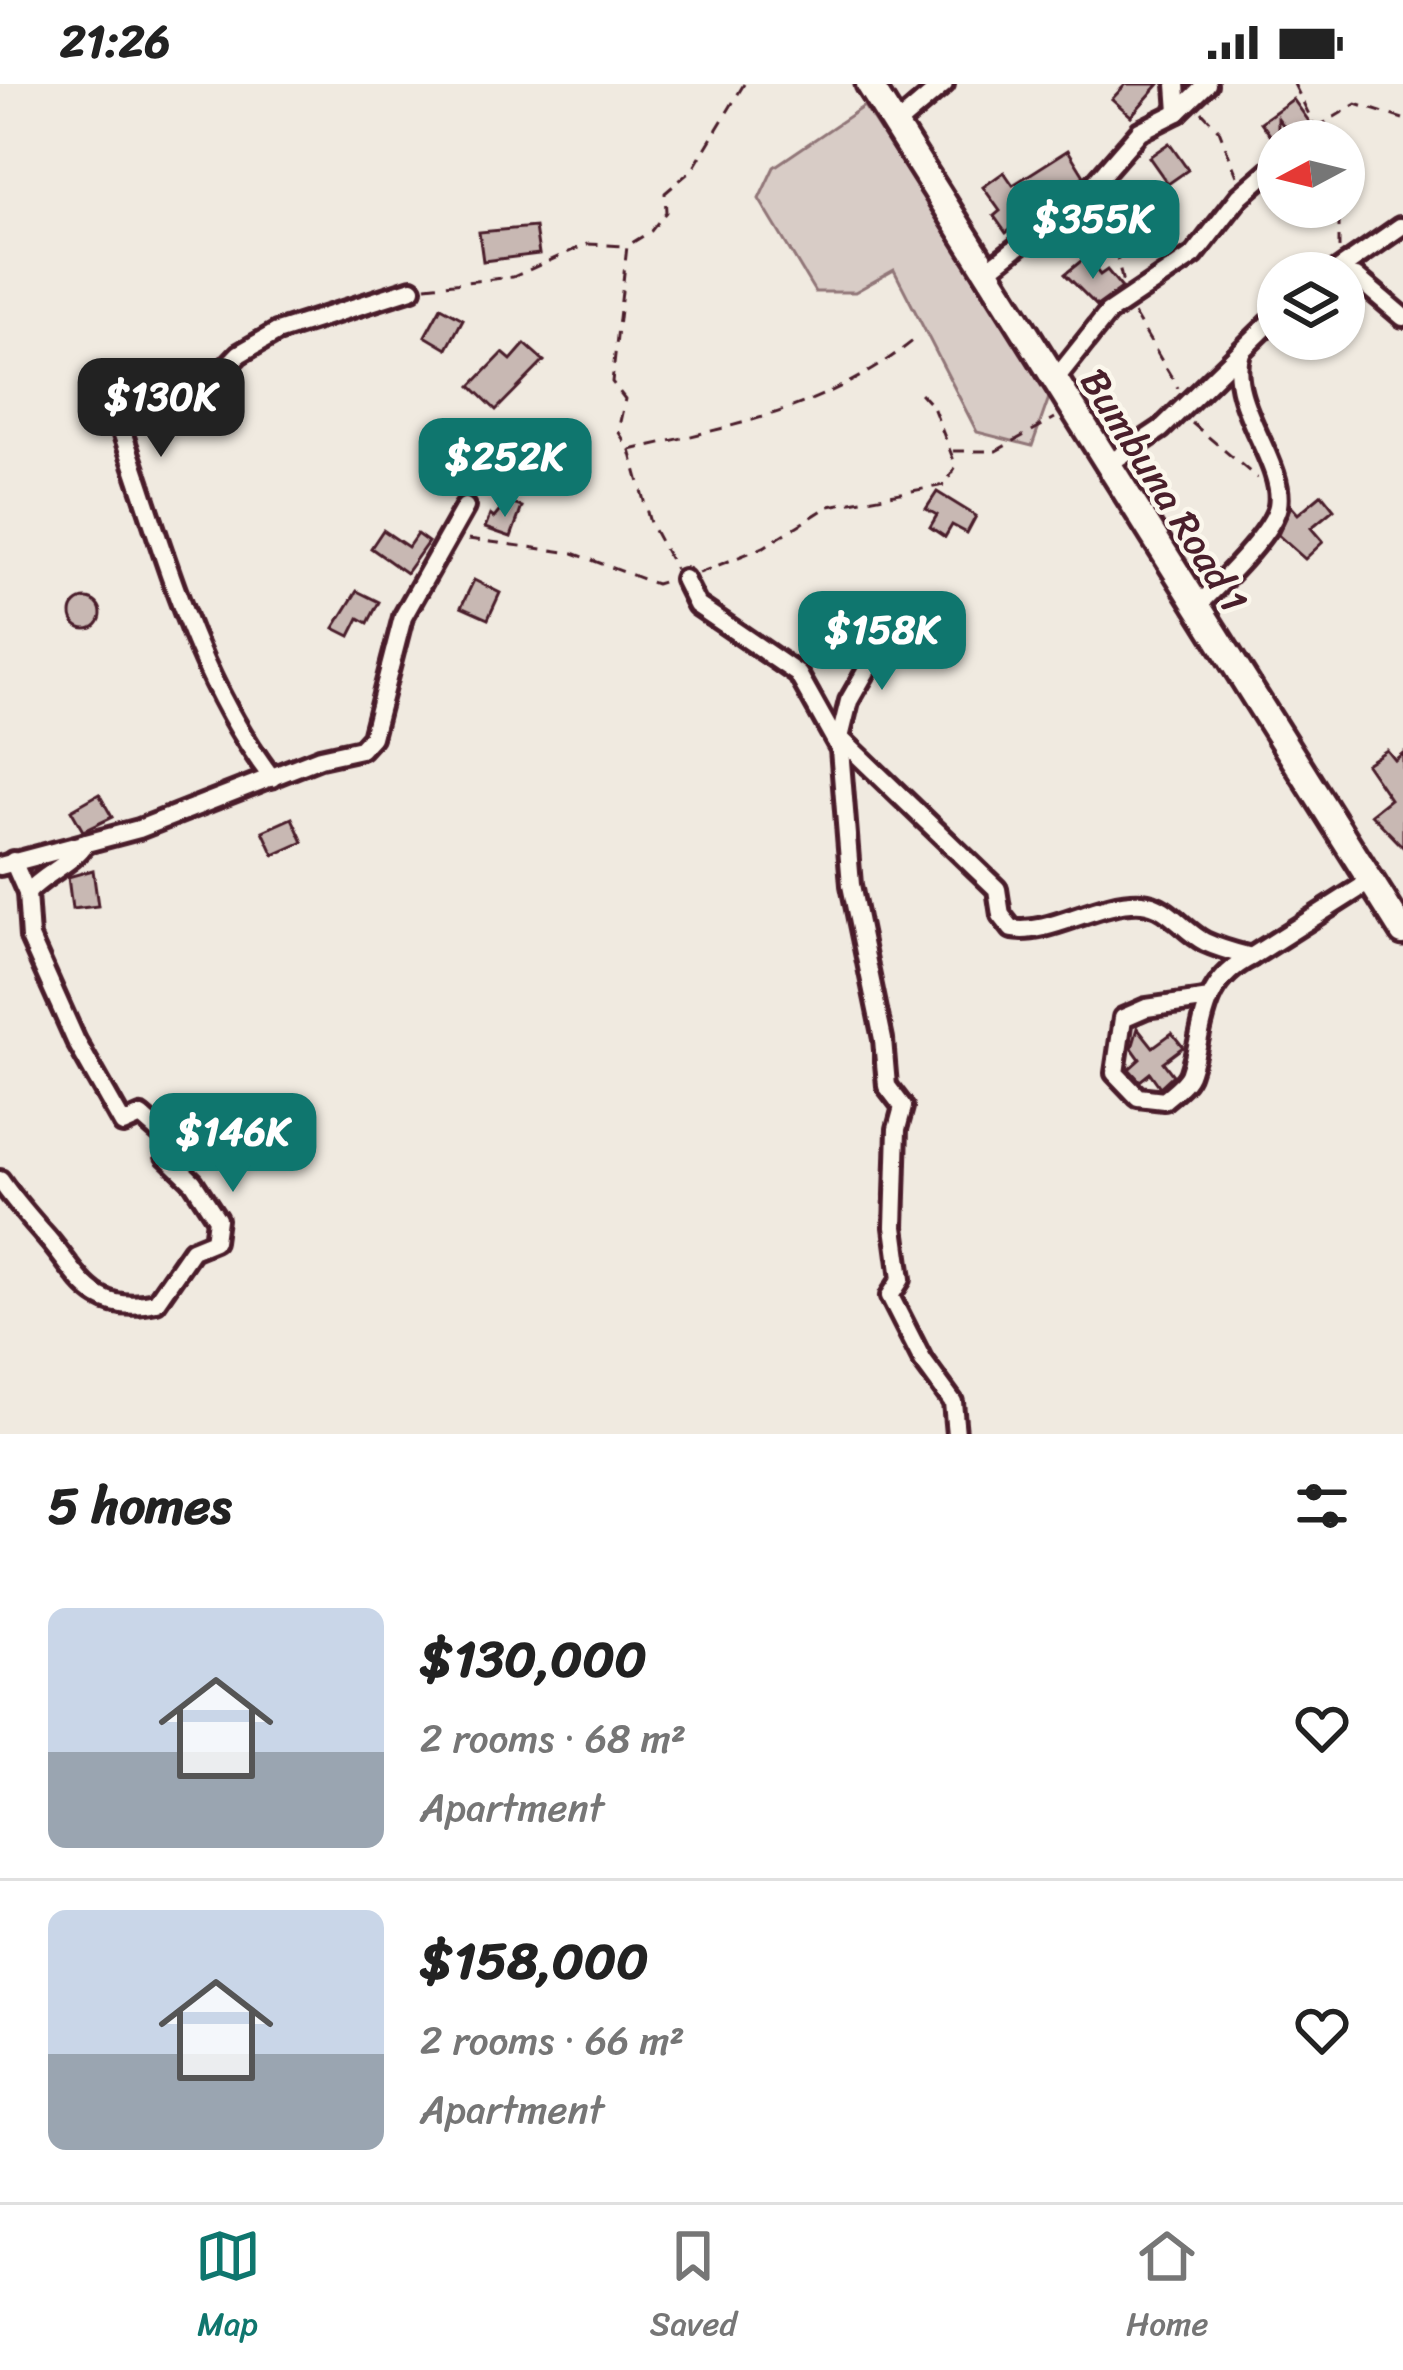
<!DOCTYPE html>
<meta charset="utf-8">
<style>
body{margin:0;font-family:Sriracha,sans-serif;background:#f2f2f2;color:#222;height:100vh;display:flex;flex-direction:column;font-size:45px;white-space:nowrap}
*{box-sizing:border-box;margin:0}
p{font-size:39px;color:#767676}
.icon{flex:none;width:66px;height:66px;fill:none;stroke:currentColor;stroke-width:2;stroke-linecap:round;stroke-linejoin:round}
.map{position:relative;height:1350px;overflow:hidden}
.drawer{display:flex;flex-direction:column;background:#fff;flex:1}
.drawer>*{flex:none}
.needle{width:78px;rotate:263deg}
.tools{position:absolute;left:1257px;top:36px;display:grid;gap:24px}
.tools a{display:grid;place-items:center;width:108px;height:108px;border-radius:50%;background:#fff;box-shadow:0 3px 9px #0004;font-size:60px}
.price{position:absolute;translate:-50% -102px;padding:0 27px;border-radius:24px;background:#0f766e;color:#fff;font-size:39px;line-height:78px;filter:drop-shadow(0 3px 6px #0008)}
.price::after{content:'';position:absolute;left:50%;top:72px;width:36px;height:27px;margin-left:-18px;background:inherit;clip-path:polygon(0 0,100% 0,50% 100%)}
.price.on{background:#222;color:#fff}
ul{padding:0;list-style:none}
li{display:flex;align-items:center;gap:36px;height:300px;padding:0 48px}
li+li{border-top:3px solid #e0e0e0}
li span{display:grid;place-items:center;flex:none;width:336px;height:240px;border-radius:18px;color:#555}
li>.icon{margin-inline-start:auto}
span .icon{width:144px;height:144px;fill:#fffc;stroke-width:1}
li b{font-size:51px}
h2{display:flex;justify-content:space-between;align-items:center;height:144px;padding:0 48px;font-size:51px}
.status{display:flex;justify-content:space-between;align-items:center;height:84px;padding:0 60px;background:#fff;direction:ltr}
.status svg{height:33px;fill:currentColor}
.menu{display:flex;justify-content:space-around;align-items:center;height:168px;border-top:3px solid #e0e0e0;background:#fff;font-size:33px;color:#767676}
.menu a{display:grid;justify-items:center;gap:6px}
.menu .on{color:#0f766e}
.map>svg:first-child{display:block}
.green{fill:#d8ccc6;stroke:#917678;stroke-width:3}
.building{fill:#c8b8b3;stroke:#4a1f2b;stroke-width:3}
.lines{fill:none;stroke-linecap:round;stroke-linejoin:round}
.street-casing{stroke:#4a1f2b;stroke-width:26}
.secondary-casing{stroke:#4a1f2b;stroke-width:33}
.path{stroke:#4a1f2b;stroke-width:3;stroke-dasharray:12 9;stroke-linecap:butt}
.street{stroke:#fbf7ec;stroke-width:16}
.secondary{stroke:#fbf7ec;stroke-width:24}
.labels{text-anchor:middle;stroke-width:9;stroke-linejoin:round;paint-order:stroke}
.street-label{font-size:39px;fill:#4a1f2b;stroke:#fbf7ec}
</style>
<div class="status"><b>21:26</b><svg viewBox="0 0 49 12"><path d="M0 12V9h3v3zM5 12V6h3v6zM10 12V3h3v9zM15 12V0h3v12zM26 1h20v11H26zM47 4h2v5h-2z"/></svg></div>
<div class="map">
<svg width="1403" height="1350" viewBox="0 0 1403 1350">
<rect width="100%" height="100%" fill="#f0eae0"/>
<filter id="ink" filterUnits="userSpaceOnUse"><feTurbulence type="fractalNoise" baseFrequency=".00833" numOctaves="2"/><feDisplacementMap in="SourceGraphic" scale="24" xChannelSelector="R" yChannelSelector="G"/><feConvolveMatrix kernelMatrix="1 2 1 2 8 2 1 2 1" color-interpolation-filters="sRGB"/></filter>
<g filter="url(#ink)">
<path class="green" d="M864 22 1051 308 1032 362 977 348 894 186 855 208H815L759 115 774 83Z"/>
<g class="building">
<path d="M1126 0H1159L1131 32 1112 15Z"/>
<path d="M1293 15 1313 43 1294 56 1278 34V62L1261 38Z"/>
<path d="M1169 59 1188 86 1168 100 1149 73Z"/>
<path d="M1068 66 1084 92 1006 149 994 132 1000 127 983 103 1004 88 1013 101Z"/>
<path d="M535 143 539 170 483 177 479 148Z"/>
<path d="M1086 173 1100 191 1107 186 1122 204 1097 222 1065 190Z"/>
<path d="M441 223 463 235 447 265 425 252Z"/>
<path d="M525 260 544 277 496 326 471 302 503 269 511 276Z"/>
<path d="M937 408 976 432 967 449 952 441 945 453 930 443 937 431 926 425Z"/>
<path d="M1322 410 1334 425 1311 444 1323 458 1305 475 1278 451 1291 422 1298 430Z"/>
<path d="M507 418 522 423 511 453 485 444 490 431 494 434Z"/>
<path d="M383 446 408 463 417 450 428 458 406 489 371 464Z"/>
<path d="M474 496 500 509 488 535 461 523Z"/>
<path d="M357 507 379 518 368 539 359 534 350 552 334 544Z"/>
<circle cx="86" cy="530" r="15"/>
<path d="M1387 666 1395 676 1403 669V763L1371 730 1390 715 1366 680Z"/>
<path d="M99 710 112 733 83 747 71 726Z"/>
<path d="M292 734 303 758 274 771 263 747Z"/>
<path d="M93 786 98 822 72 825 68 793Z"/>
<path d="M1138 944 1153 963 1172 949 1183 963 1163 978 1173 991 1160 1003 1150 989 1140 997 1129 985 1140 975 1132 964Z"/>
</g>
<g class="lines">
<defs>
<g id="street">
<path d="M1176 0 1178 28"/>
<path d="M895 42 944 0"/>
<path d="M984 189 1087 108 1140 47 1178 28 1207 0"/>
<path d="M1334 189 1400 143"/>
<path d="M1344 192 1356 193 1403 233"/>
<path d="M1054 297 1108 229 1194 171 1240 112 1278 79"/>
<path d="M1107 381 1161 345 1278 231"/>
<path d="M684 495 697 521 798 590 840 665 851 801 883 955 887 1002 903 1023 897 1045 894 1143 901 1195 890 1212 923 1277 953 1318 956 1350"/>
<path d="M1196 524C1217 502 1273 449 1278 422 1286 379 1225 318 1241 268"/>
<path d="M840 654 997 805 1001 831 1012 845C1050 852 1099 816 1142 819 1168 821 1182 846 1205 858 1220 865 1236 869 1251 873 1199 900 1206 940 1190 988 1187 999 1173 1008 1164 1016L1138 1013 1115 989 1123 934 1146 924 1210 915"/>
<path d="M839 658 849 617 888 549"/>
<path d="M272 694C191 588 161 454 116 331L218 292 239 270 277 248 412 205"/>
<path d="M0 782 139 745 320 674 361 665 372 653 403 533 465 423"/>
<path d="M27 809C44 790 73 779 86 759"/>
<path d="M1251 873 1366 800 1376 808"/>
<path d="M0 1096C13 1115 27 1131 42 1148 78 1186 88 1233 156 1218L192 1166 214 1157 217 1135 193 1098 166 1072V1054L141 1032 123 1040 76 957 30 854 27 809 13 777"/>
</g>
<path id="secondary" d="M869 0 1403 848"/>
</defs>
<use href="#street" class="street-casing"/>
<use href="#secondary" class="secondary-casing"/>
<g class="path">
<path d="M744 0 693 85 665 109 666 128 651 147 627 162 612 298 625 315 618 347 630 366C734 342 830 324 914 256"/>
<path d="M1294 0 1322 57"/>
<path d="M1202 28 1219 46 1237 92"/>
<path d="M1316 44 1356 20 1403 35"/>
<path d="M1097 118 1123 135 1114 158 1123 200"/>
<path d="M1339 165V123"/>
<path d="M426 202 513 193 587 160 625 162"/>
<path d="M1134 230 1178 304"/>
<path d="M1192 339 1257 394"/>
<path d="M630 366 650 439 675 485"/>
<path d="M953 367H996L1055 334"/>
<path d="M468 455 573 469 656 500 666 497"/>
<path d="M699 489 764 463 829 422 945 401 956 382 933 323 920 309"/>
</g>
<use href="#street" class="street"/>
<use href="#secondary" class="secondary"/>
</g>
</g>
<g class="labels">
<g class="street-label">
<text transform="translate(1165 406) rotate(58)" y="14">Bumbuna Road 1</text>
</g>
</g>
</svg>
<div class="tools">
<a><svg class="needle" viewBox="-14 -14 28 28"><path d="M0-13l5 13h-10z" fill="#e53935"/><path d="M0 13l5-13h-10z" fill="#767676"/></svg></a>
<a><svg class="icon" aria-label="layers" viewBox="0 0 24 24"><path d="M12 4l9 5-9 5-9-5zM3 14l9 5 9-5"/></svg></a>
</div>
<b class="price" style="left:1093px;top:198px">$355K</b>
<b class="price on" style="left:161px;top:376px">$130K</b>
<b class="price" style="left:505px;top:436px">$252K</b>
<b class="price" style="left:882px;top:609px">$158K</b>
<b class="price" style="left:233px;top:1111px">$146K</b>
</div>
<section class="drawer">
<h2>5 homes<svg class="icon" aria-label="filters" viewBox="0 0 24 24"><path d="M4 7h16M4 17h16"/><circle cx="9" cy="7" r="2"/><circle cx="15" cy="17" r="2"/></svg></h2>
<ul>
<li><span style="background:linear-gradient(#c9d6e8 60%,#9aa5b1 0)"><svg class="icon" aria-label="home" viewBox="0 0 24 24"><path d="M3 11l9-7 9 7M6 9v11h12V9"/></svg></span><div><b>$130,000</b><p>2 rooms · 68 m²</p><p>Apartment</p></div><svg class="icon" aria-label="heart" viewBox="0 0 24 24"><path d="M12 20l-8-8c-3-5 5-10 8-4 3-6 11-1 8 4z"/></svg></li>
<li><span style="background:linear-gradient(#c9d6e8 60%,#9aa5b1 0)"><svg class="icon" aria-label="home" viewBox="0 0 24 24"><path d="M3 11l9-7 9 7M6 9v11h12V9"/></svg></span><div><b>$158,000</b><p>2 rooms · 66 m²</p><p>Apartment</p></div><svg class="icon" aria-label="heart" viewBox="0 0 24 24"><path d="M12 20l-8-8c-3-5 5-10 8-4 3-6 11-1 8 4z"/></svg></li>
</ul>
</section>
<nav class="menu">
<a class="on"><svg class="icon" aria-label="map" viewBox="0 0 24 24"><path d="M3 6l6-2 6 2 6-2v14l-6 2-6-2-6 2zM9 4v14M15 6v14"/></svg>Map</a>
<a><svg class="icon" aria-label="saved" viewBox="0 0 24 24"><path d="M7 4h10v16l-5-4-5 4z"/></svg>Saved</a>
<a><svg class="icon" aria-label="home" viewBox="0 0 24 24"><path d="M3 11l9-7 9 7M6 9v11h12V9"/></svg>Home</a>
</nav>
